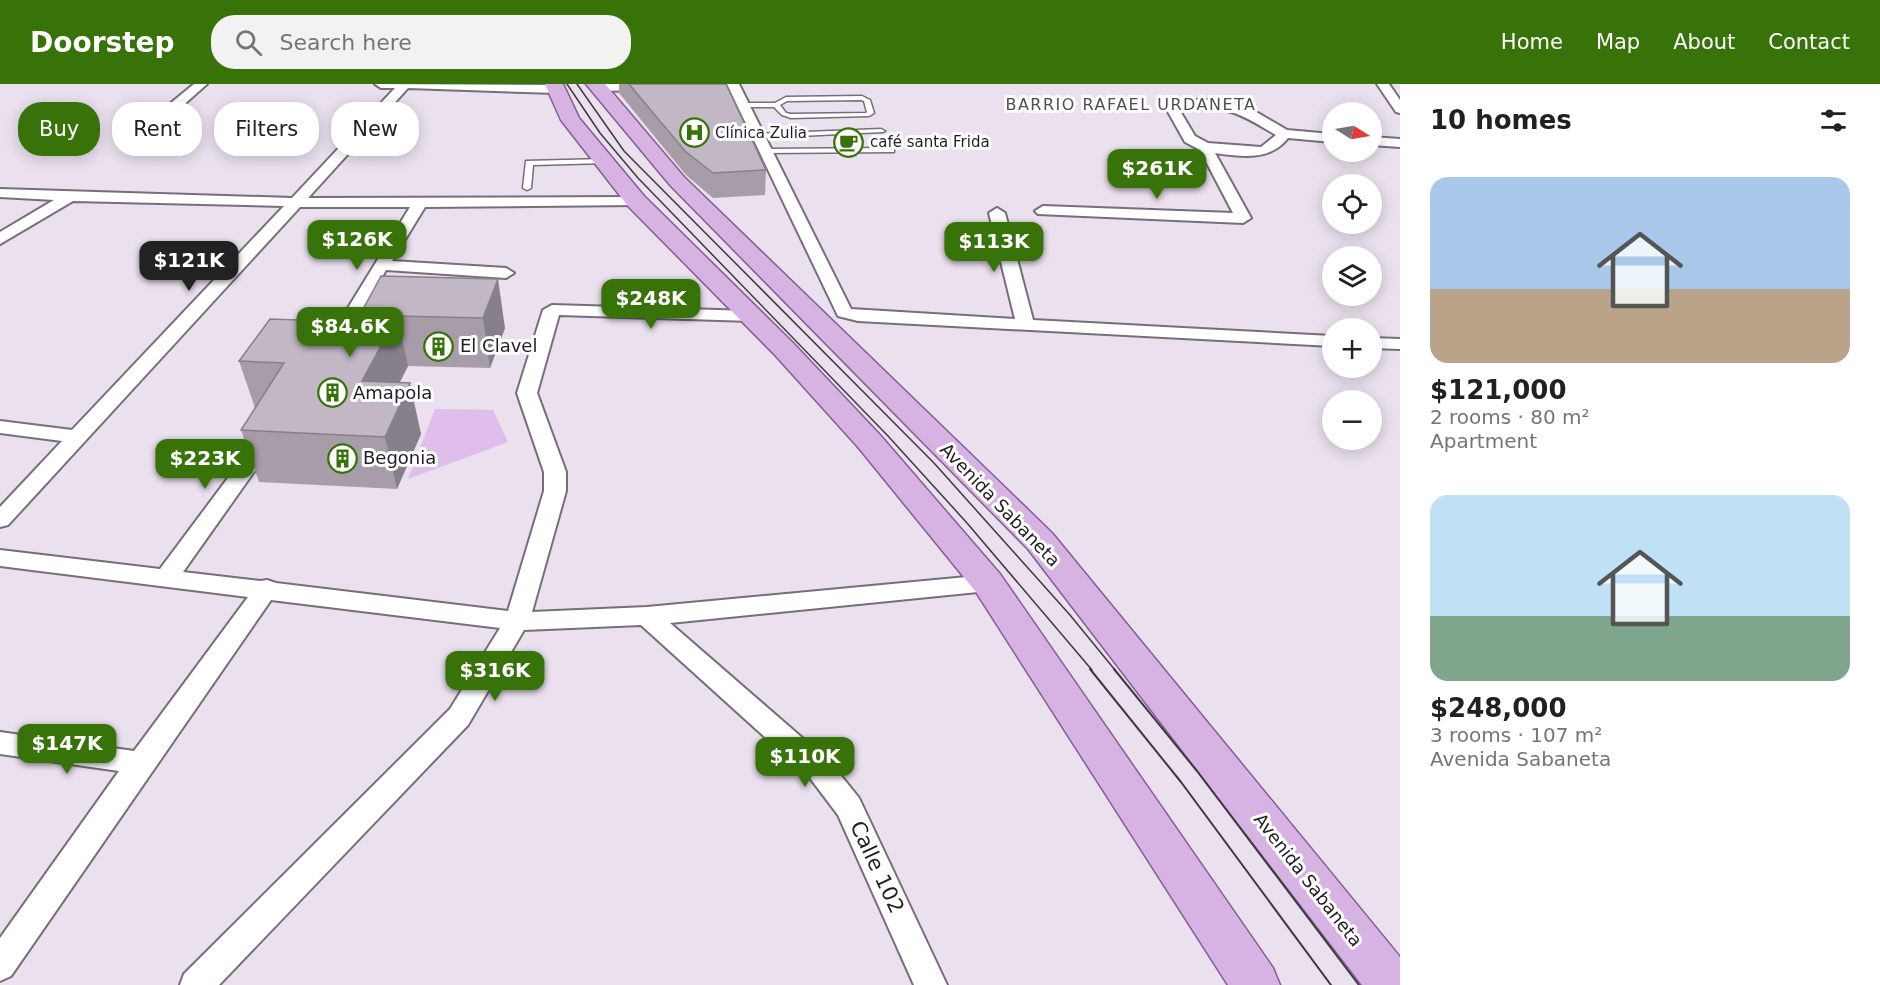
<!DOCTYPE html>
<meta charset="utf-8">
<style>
body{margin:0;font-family:"DejaVu Sans",sans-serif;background:#f2f2f2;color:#202124;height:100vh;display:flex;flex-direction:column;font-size:22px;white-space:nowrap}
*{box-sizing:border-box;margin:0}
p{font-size:20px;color:#757577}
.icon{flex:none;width:33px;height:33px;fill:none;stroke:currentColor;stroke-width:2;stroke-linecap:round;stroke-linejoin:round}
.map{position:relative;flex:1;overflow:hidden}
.details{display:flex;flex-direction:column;background:#fff;width:480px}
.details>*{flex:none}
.hud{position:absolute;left:18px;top:18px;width:570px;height:54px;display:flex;gap:12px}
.needle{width:39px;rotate:101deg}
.buttons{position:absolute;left:1322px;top:18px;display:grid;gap:12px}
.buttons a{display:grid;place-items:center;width:60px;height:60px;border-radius:50%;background:#fff;box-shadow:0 3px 15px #0003;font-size:30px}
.price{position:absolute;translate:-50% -51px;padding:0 14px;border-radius:12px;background:#377309;color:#fff;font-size:20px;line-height:39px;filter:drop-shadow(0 2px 3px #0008)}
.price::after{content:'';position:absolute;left:50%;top:36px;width:18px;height:14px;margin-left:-9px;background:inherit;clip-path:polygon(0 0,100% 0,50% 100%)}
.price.selected{background:#222;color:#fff}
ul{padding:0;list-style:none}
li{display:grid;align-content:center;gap:12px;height:318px;padding:0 30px}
li span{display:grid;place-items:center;height:186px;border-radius:18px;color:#555}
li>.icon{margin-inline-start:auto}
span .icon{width:108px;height:108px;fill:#fffc;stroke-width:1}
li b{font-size:26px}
h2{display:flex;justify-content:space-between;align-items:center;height:72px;padding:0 30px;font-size:26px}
.chip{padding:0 21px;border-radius:24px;background:#fff;box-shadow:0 3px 15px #0003;font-size:21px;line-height:54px}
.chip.selected{background:#377309;color:#fff}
header{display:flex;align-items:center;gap:36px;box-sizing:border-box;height:84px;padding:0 30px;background:#377309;color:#fff}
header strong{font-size:28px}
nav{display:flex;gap:33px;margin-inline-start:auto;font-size:21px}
.search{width:420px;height:54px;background:#f2f2f2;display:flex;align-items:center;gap:15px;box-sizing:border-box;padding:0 21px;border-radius:24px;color:#757577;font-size:22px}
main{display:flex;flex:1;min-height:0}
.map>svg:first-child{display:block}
.green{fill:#dfbeec}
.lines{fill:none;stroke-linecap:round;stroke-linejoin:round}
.service-casing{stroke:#776e7a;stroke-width:3}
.minor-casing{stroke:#776e7a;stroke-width:4}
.primary-casing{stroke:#845e93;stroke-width:3}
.service{fill:#fff;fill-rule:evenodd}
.minor{fill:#fff;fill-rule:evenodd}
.primary{fill:#d6b3e3;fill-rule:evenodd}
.tram-far1{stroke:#3d393f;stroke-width:1.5}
.tram{stroke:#3d393f;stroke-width:2}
.wall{fill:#a69da9}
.shaded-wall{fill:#87808a}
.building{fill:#c1b7c5;stroke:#87808a;stroke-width:1.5}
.labels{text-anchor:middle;stroke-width:6;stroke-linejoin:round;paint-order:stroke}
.far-poi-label{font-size:15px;fill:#211e23;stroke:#fff;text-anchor:start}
.far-neighbourhood-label{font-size:16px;letter-spacing:1.5px;fill:#534b56;stroke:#fff}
.poi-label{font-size:18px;fill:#211e23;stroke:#fff;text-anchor:start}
.street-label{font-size:18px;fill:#211e23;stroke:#fff}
.near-street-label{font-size:21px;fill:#211e23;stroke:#fff}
</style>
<header>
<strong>Doorstep</strong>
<div class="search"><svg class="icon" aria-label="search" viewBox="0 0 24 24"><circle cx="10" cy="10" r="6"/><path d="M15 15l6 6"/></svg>Search here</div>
<nav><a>Home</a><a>Map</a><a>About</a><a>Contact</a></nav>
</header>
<main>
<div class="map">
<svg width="1400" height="901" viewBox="0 0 1400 901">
<rect width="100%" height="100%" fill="#eae0ee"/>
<path class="green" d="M435 325 493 326 508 358 408 395Z"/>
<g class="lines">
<defs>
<g id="service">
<path d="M862 12 870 16 874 29 869 32 791 34 782 31 774 23H742L739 21 742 19H775L786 13ZM861 16 864 17 867 28 866 29 791 30 786 29 780 21 787 17Z"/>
<path d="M881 45 885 47 883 48 757 54 753 52 757 50Z"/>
<path d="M891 64H894V68L764 69 760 67 764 65Z"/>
<path d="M604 75 608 77 607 79 533 81 531 104 527 106 523 104 526 77Z"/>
</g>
<g id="minor">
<path d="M194 0H207L153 48H143V42Z"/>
<path d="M375 0 556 1 562 5 556 9 408 4 308 114 636 113 643 117 636 121 425 123 392 177 506 184 514 189 506 194 386 186 342 263 333 268 324 263 410 123H300L8 441 0 443V423L62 357 0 349V337L72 346 284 122 73 117 0 160V148L54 116 0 113V105L292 114 395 4H381Z"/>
<path d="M593 0H655L656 2 650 6 597 7 593 6Z"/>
<path d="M727 0H739L851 225 1015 235 989 129 997 124 1005 129 1033 236 1332 252V262L858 237 838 232Z"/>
<path d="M1377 0H1389L1400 16V29L1396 28Z"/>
<path d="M1185 16H1223L1246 22 1287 46 1332 50V58L1288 54C1270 77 1242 73 1215 69L1251 134 1243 139 1038 130 1035 127 1043 122 1233 129 1200 66 1185 58 1167 26ZM1187 24C1233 24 1237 28 1276 51L1261 63 1208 59 1195 52 1180 27Z"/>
<path d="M1371 53 1400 55V63L1371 61Z"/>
<path d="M552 221 751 227 760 232 751 237 559 231 537 309 566 388V407L532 528 647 523 988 491 996 493 1000 499 996 505 988 507 670 539 830 678 859 714 947 901H914L838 731 810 694 641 541 524 546 468 641 219 901H180L184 890 450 625 500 544 271 516 11 892 0 897V854L119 687 0 670V648L134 667 248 513 0 482V466L160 485 263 347H277L280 351 183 488 261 497 267 496 276 499 508 527 544 407V388L517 309 543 226Z"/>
<path d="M1371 254 1400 255V265L1371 264Z"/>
</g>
<g id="primary">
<path d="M545 0H563L579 34 644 112 793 259 880 351 1000 490 1273 884 1280 901H1228L976 508 858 363 775 271 628 122 561 36Z"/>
<path d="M586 0H605L684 93 1052 449 1400 873V901H1362L1028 465 670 101Z"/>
</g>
</defs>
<use href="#service" class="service-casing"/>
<use href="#minor" class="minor-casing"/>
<use href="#primary" class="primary-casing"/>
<use href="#service" class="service"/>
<use href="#minor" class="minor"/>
<use href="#primary" class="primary"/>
<g class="tram-far1">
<path d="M567 0 600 49 638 94 888 352 967 439 1092 586"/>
<path d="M577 0 624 67 934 379 1070 531 1115 586"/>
</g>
<g class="tram">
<path d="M1090 585 1181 698 1331 901"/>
<path d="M1114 585 1197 687 1359 901"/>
</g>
</g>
<g class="wall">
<path d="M619 0H726L766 86 765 111 713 114 686 91 619 9Z"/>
<path d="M381 192 505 244 490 284 408 282 399 299 421 350 397 405 259 398 241 346 255 324 239 277 356 238Z"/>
</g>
<g class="shaded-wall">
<path d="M498 195 505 244 490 284 483 234Z"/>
<path d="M397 232 408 282 375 348 362 297Z"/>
<path d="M410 299 421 350 397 405 385 353Z"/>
</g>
<g class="building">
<path d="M629 0H726L766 86 713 89 685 67Z"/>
<path d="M381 192 498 195 483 234 397 232 362 297 410 299 385 353 241 346 284 279 239 277 270 235 356 238Z"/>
</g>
<defs>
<symbol id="hospital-ring" viewBox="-11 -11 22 22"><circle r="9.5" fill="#fff" stroke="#377309" stroke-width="1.5"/><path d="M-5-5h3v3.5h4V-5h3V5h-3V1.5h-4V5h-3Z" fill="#377309"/></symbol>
<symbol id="cafe-ring" viewBox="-11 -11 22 22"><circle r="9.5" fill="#fff" stroke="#377309" stroke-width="1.5"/><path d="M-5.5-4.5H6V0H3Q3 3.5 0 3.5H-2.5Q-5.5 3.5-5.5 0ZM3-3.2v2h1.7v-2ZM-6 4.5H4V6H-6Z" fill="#377309"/></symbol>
<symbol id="building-ring" viewBox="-11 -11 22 22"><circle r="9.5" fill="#fff" stroke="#377309" stroke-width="1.5"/><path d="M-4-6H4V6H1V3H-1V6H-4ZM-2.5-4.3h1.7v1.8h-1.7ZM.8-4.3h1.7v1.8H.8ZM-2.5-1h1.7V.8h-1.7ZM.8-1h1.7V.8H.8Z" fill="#377309"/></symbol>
</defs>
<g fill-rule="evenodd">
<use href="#hospital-ring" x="678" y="32" width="33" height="33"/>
<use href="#cafe-ring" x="832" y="42" width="33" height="33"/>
<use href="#building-ring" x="422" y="246" width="33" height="33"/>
<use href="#building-ring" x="316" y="292" width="33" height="33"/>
<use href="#building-ring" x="326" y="358" width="33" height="33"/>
</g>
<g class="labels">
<g class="far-poi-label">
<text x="715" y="54">Clínica Zulia</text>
<text x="870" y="63">café santa Frida</text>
</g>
<g class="far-neighbourhood-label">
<text x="1131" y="26">BARRIO RAFAEL URDANETA</text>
</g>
<g class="poi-label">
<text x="460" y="268">El Clavel</text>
<text x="353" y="315">Amapola</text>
<text x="363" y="380">Begonia</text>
</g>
<g class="street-label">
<text transform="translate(1000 421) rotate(46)" y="6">Avenida Sabaneta</text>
<text transform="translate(1308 796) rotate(52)" y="6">Avenida Sabaneta</text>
</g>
<g class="near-street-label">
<text transform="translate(877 783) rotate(65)" y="7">Calle 102</text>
</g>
</g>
</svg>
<div class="buttons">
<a><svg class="needle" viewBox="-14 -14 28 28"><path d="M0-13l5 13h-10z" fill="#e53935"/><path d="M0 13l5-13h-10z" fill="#757577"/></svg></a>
<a><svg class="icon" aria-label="locate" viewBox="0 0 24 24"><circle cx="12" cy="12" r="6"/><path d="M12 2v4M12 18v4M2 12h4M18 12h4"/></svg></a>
<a><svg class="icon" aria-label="layers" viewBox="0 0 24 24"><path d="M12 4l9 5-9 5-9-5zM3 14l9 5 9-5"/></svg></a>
<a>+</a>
<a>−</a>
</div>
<b class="price" style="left:1157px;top:116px">$261K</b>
<b class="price" style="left:357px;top:187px">$126K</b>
<b class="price" style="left:994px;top:189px">$113K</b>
<b class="price selected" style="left:189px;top:208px">$121K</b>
<b class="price" style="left:651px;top:246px">$248K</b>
<b class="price" style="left:350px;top:274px">$84.6K</b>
<b class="price" style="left:205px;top:406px">$223K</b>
<b class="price" style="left:495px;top:618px">$316K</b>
<b class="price" style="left:67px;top:691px">$147K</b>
<b class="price" style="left:805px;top:704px">$110K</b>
<div class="hud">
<a class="chip selected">Buy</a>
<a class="chip">Rent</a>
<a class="chip">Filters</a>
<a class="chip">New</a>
</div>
</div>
<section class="details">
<h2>10 homes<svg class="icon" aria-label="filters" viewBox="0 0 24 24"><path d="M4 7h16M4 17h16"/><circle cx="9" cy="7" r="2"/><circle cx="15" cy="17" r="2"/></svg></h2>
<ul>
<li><span style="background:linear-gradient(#a9c7e8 60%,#b9a48a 0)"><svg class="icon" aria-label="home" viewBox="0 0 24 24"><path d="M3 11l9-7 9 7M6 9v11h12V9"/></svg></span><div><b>$121,000</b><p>2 rooms · 80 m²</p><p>Apartment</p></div></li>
<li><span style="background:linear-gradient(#bfe0f5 65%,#7fa58c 0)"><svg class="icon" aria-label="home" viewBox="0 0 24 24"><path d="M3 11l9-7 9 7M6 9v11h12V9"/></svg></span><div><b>$248,000</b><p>3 rooms · 107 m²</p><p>Avenida Sabaneta</p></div></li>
</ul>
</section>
</main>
